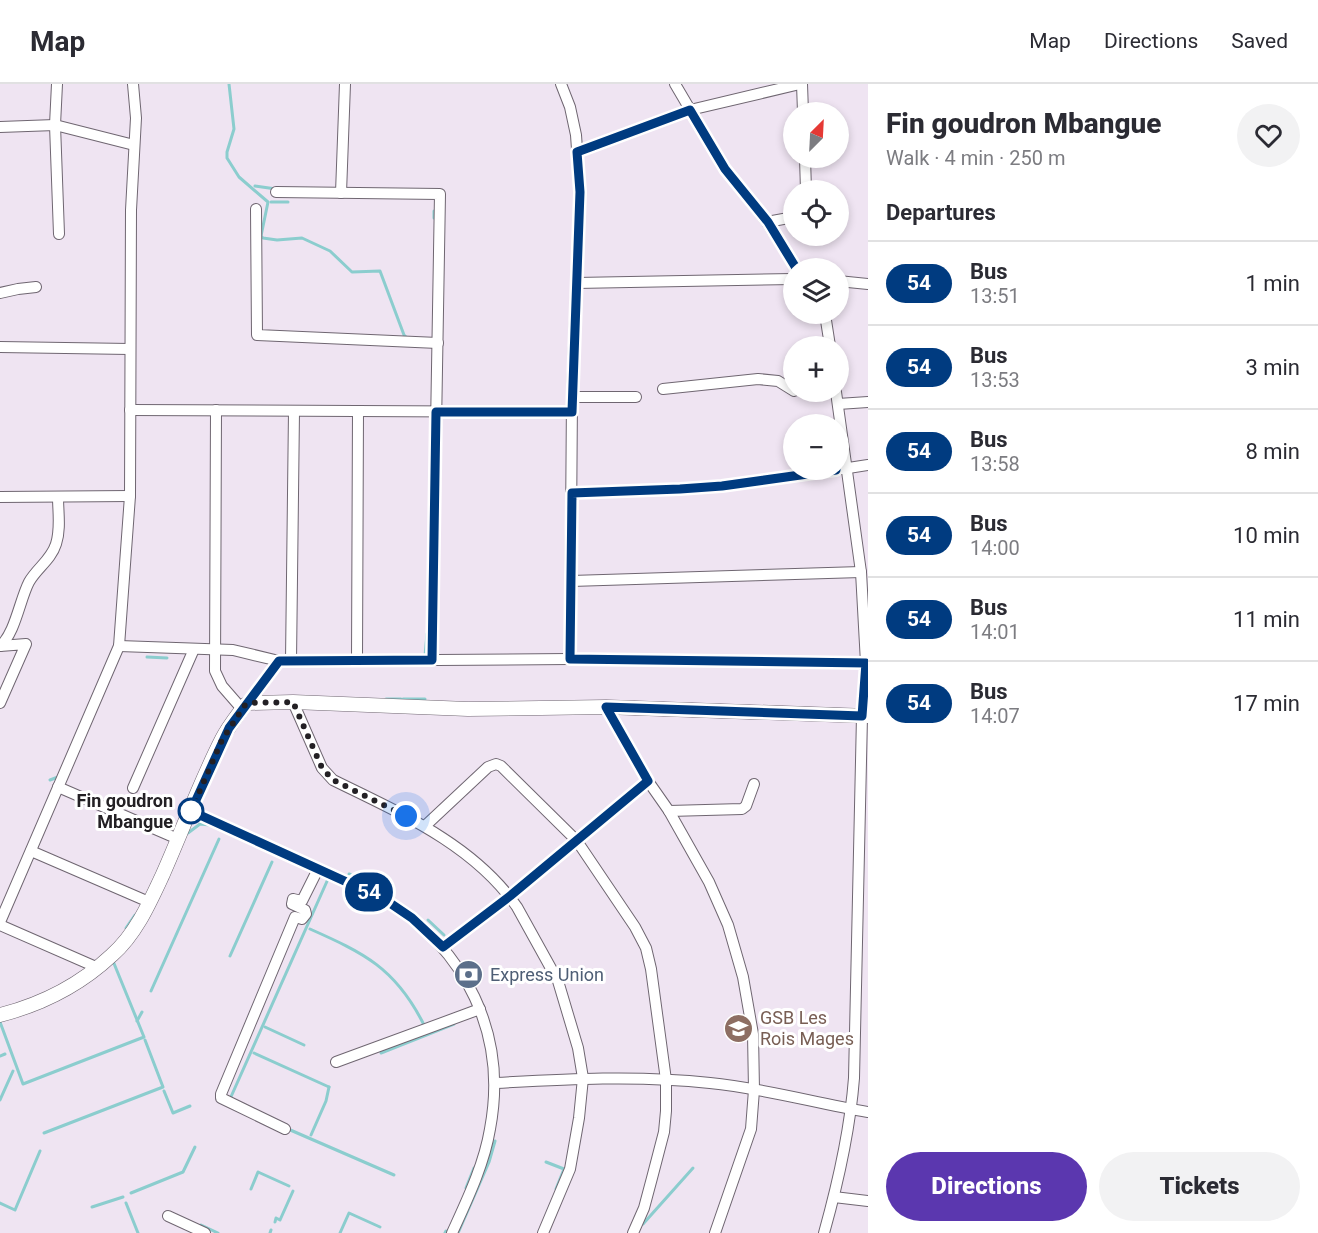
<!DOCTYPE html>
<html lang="en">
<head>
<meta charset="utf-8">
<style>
  :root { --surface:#fff; --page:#f2f2f3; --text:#2b2b33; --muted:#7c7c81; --line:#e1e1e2; --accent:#5b37af }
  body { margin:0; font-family:Roboto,sans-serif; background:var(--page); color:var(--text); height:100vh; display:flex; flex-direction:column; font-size:22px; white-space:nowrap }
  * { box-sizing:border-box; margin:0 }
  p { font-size:20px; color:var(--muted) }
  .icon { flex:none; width:33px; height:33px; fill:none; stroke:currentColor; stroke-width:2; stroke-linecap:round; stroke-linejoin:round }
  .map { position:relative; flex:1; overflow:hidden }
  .sheet { display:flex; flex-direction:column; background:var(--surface); width:450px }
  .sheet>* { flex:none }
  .badge { padding:0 12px; border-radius:20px; font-size:21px; line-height:39px }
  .needle { width:39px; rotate:24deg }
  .fabs { position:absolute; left:783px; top:18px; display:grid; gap:12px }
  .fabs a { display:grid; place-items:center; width:66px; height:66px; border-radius:50%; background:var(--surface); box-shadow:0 3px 9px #0003; font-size:30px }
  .you { position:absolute; width:30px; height:30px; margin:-15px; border:4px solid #fff; border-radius:50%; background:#1a73e8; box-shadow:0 0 0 9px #1a73e833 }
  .map>.badge { position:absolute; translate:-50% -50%; box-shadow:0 0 0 3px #fff }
  h2 { padding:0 18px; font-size:22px; line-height:54px }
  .round { display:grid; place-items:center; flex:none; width:63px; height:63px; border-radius:32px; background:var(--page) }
  .summary { display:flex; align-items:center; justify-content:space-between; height:102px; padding:0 18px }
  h1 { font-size:28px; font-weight:800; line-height:45px }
  .action { display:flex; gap:12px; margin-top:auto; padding:12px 18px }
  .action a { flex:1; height:69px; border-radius:36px; background:var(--accent); color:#fff; font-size:24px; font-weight:800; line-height:69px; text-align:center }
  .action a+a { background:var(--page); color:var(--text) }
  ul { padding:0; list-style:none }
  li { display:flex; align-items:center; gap:18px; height:84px; padding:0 18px; border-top:2px solid var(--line) }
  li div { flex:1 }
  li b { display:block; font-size:22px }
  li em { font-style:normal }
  li .badge { min-width:66px; font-weight:700; text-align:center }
  header { display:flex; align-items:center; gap:36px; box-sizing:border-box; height:84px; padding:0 30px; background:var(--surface); border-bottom:2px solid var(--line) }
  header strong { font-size:28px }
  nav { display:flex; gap:33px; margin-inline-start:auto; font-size:21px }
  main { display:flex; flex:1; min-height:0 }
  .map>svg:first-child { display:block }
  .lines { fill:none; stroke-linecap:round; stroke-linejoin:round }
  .stream { stroke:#8bcdce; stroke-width:3 }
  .minor-casing { stroke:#6f6671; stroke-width:12 }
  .major-casing { stroke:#6f6671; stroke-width:15 }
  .minor { stroke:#fff; stroke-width:10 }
  .major { stroke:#fff; stroke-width:14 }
  .line-casing { stroke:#fff; stroke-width:14 }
  .line { stroke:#003b80; stroke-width:9 }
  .walk { stroke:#232024; stroke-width:6; stroke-dasharray:0 10.8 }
  .stop-dot { fill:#fff; stroke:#003b80; stroke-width:3 }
  .labels { text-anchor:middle; stroke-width:6; stroke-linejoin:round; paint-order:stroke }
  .stop-label { font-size:18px; font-weight:bold; fill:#232024; stroke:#fff; text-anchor:end }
  .service-label { font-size:18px; fill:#4e5e75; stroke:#fff; text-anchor:start }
  .education-label { font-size:18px; fill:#785e54; stroke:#fff; text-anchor:start }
</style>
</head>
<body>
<header>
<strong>Map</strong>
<nav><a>Map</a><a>Directions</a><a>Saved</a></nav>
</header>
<main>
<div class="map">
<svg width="868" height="1149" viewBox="0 0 868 1149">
  <rect width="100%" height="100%" fill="#efe4f2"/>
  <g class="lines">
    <g class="stream">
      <polyline points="229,0 234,45 227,68 227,74 239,93 268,118 261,152 263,154 277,156 302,154 330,167 352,188 380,187 404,251 407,254"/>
      <polyline points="255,102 276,105"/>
      <polyline points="271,118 288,118"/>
      <polyline points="434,127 434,134"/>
      <polyline points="428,526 428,511"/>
      <polyline points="425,572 427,550"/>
      <polyline points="147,573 167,574"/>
      <polyline points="386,615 401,615"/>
      <polyline points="403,615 425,615"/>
      <polyline points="50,696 58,693"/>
      <polyline points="188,749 200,740 210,741"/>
      <polyline points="349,790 379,803"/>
      <polyline points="428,836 444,851"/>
      <polyline points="126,844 135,831"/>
      <path d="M310,845C364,869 395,884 423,939"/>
      <polyline points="230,872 272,778"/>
      <polyline points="151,907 219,755"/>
      <polyline points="137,937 142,928"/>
      <polyline points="0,938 23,1000 144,953 113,877"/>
      <polyline points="265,943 304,961"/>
      <polyline points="254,969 329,1003"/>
      <polyline points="381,969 454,940"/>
      <polyline points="0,972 5,970"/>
      <polyline points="164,1007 173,1029 190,1022"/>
      <polyline points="230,1015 328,795"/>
      <polyline points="0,1016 13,987"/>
      <polyline points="288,1045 394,1091"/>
      <polyline points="44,1049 163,1003 145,956"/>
      <polyline points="311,1051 326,1017 329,1003"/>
      <polyline points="546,1078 564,1085 556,1105"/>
      <polyline points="466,1104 474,1084"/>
      <polyline points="251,1105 258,1088 289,1102"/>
      <polyline points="131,1109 183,1088 195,1063"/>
      <polyline points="0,1119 15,1126 40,1067"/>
      <polyline points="126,1119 138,1149"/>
      <polyline points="92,1123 123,1113"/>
      <polyline points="275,1138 276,1134 280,1136 293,1107"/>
      <polyline points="643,1140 693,1084"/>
      <polyline points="201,1141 218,1149"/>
      <polyline points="270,1149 271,1146"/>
      <polyline points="340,1149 349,1129 380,1143"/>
      <polyline points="445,1149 446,1147"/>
      <polyline points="458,1149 489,1078 495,1057"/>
    </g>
    <defs>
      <g id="minor">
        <polyline points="57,0 55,41 59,150"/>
        <polyline points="561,0 570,23 576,51 580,108 572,313 570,575"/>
        <polyline points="675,0 725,85 767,138 796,184"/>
        <polyline points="802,0 803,28"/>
        <polyline points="0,43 55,41 134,61"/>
        <polyline points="577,68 690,26 800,0"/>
        <polyline points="805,74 806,106"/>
        <polyline points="276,108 440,110 432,576"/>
        <polyline points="341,109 345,0"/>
        <polyline points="256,125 257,251 438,259"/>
        <polyline points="767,138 794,133"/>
        <polyline points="838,197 868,200"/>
        <polyline points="576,199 794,195"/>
        <polyline points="0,209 18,205 36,203"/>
        <polyline points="825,230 830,262"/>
        <polyline points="0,263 130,265"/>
        <polyline points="663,305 758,295 778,297 794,307"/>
        <polyline points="572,313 636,313"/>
        <polyline points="838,320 868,318"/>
        <polyline points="130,326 572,328"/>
        <polyline points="216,326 215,587 222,602 242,625"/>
        <polyline points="842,385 868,381"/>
        <polyline points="571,409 679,405 722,402 836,386"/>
        <polyline points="0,413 130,412"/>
        <polyline points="571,497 861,488"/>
        <path d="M0,562C15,550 20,515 29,498C37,484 51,476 56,460C61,445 58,428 58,413"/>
        <polyline points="0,562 26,560 0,619"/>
        <polyline points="119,562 233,566 279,577 291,577 570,575 868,579"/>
        <polyline points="357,576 358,327"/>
        <polyline points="291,577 294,327"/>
        <path d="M293,618L322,684L333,696C400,729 473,760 517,823L558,897L578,964L583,994L579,1034L570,1085L543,1149"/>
        <polyline points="249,619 279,577"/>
        <polyline points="606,623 648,697 669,727 709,798 728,841 743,893 753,950 754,1006 751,1045 715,1149"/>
        <polyline points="58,703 178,755"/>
        <polyline points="133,704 194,565"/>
        <path d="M191,727L384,815C466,865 508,950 490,1045C484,1081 467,1116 452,1149"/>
        <polyline points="669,727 742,725 746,722 754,700"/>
        <polyline points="425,742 488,683 496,680 501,682 577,757 635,843 646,864 651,885 666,996 666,1027 664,1048 652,1094 644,1124 633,1149"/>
        <polyline points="31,767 149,818"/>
        <polyline points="0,838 119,562 130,412 131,126 136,34 133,0"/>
        <polyline points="0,841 96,883"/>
        <polyline points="443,863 510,812 648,697"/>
        <polyline points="336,978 480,925"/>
        <path d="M495,999C567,995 639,991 710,999C763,1004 815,1019 868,1028"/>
        <polyline points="285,1045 221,1014 221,1010 295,833 302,835 306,830 305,826 292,820 293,815 302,817 318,785"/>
        <polyline points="834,1113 868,1117"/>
        <polyline points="168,1132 205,1149"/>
        <path d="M824,1149C838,1099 850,1047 854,994L862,632L866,579L861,488L836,308"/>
      </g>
      <path id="major" d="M0,931C43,920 80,901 112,871C136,850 150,818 163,790C183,745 200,698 222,655C228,643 237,632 245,621L249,619L293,618L468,625L606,623L868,632"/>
    </defs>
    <use href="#minor" class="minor-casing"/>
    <use href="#major" class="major-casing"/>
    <use href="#minor" class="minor"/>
    <use href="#major" class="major"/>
  </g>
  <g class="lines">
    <defs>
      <polyline id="line" points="796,184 768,138 725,85 690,26 577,68 580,108 572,328 436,328 432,576 279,577 229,644 191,727 384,815 412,834 443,863 510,812 648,697 606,623 862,632 866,579 570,575 572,409 680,405 722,402 836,386"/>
    </defs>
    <use href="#line" class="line-casing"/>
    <use href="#line" class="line"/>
    <polyline class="walk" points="191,727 222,656 245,621 249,619 293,618 322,684 333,696 406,732"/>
  </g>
  <defs>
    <symbol id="bank-disc" viewBox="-11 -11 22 22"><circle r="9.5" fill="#5c6f8a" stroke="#fff"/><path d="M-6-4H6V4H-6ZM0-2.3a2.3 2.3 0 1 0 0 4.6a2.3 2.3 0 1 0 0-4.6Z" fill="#fff"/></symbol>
    <symbol id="school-disc" viewBox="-11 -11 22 22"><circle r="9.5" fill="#8d6e63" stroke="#fff"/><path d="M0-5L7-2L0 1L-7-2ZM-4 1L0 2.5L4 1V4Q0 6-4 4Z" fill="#fff"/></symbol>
  </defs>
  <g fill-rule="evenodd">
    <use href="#bank-disc" x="452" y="874" width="33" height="33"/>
    <use href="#school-disc" x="722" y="928" width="33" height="33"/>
  </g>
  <circle class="stop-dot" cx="191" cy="727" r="12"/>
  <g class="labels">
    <g class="stop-label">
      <text x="173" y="723">Fin goudron<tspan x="173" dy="21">Mbangue</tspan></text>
    </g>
    <g class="service-label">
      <text x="490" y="897">Express Union</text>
    </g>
    <g class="education-label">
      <text x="760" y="940">GSB Les<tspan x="760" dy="21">Rois Mages</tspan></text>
    </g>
  </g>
</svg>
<div class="fabs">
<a><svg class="needle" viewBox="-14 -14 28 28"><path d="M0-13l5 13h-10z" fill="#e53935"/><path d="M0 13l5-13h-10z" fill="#7c7c81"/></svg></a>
<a><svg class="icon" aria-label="locate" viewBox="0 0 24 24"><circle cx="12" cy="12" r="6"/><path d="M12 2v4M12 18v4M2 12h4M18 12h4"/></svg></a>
<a><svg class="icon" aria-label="layers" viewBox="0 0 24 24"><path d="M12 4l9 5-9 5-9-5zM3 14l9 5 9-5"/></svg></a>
<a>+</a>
<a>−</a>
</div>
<div class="you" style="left:406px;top:732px"></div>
<b class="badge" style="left:369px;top:808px;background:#003b80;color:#fff">54</b>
</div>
<section class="sheet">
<div class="summary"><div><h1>Fin goudron Mbangue</h1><p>Walk · 4 min · 250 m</p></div><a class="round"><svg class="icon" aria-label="heart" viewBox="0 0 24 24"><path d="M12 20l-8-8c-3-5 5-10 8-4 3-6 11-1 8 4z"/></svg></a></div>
<h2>Departures</h2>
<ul>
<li><span class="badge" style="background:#003b80;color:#fff">54</span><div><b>Bus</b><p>13:51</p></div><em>1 min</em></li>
<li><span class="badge" style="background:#003b80;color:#fff">54</span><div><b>Bus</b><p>13:53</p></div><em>3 min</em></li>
<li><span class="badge" style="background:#003b80;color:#fff">54</span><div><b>Bus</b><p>13:58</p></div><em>8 min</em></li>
<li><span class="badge" style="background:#003b80;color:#fff">54</span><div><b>Bus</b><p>14:00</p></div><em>10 min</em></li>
<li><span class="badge" style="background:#003b80;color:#fff">54</span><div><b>Bus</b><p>14:01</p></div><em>11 min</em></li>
<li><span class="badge" style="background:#003b80;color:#fff">54</span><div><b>Bus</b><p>14:07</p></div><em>17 min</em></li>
</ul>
<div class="action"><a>Directions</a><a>Tickets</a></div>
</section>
</main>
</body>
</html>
